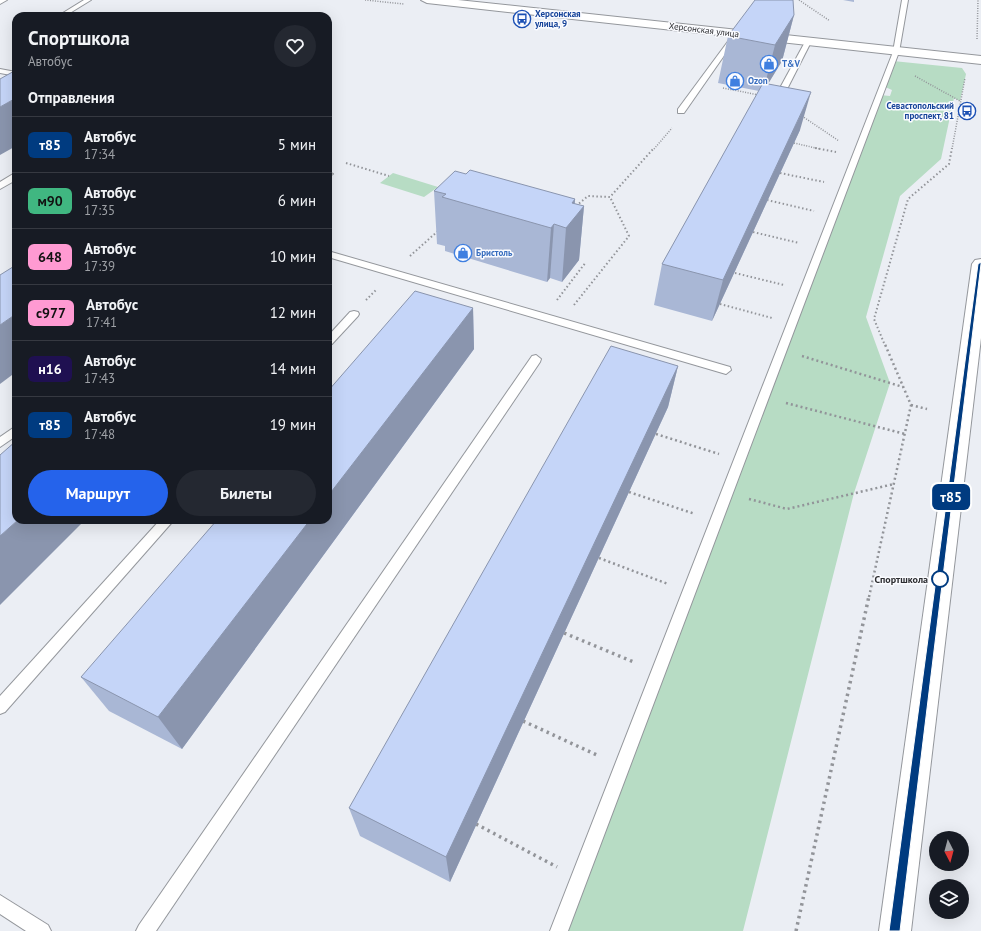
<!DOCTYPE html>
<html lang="ru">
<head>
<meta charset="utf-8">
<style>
  :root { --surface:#171b24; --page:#242831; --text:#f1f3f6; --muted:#9ea1a6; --line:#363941; --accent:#2563eb }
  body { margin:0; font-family:"PT Sans",sans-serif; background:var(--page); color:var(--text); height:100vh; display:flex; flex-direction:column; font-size:15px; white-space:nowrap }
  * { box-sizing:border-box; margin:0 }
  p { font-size:13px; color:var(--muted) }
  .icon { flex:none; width:22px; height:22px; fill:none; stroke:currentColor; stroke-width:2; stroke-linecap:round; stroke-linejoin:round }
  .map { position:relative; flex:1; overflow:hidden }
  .panel { position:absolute; left:12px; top:12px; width:320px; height:512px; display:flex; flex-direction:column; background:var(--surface); border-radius:12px; box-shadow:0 4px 16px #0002 }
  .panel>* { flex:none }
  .badge { padding:0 8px; border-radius:6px; font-size:14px; line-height:26px }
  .needle { width:26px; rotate:174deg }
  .fabs { position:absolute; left:929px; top:831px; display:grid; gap:8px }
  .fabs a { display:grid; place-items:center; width:40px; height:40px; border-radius:50%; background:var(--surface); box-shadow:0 4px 16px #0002; font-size:20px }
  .map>.badge { position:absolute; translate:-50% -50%; box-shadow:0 0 0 2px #fff }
  h2 { padding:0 16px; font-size:15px; line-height:36px }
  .round { display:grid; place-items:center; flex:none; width:42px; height:42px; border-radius:21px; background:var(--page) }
  .head { display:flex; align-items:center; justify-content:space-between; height:68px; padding:0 16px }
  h1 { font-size:19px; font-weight:800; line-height:30px }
  .cta { display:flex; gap:8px; margin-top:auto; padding:8px 16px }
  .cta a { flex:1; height:46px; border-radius:24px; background:var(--accent); color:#fff; font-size:16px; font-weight:800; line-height:46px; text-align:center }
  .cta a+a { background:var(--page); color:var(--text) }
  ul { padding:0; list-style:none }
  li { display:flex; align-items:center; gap:12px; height:56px; padding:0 16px; border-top:1px solid var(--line) }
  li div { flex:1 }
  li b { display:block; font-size:15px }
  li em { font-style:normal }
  li .badge { min-width:44px; font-weight:700; text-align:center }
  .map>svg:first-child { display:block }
  .green { fill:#b7dcc4 }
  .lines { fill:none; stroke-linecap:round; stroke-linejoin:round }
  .lane-casing { stroke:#94979c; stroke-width:2 }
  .secondary-casing { stroke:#94979c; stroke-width:2 }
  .path-far3 { stroke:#929499; stroke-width:1.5; stroke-dasharray:1 1.5; stroke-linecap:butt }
  .path-far2 { stroke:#929499; stroke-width:2; stroke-dasharray:1.5 2.5; stroke-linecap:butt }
  .path-far1 { stroke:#929499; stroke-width:2.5; stroke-dasharray:2 3; stroke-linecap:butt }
  .path { stroke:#929499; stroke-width:3.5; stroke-dasharray:2.5 4; stroke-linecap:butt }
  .lane { fill:#fff; fill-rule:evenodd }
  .secondary { fill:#fff; fill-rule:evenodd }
  .wall { fill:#a9b7d5 }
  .shaded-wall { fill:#8a95ae }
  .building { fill:#c5d5f8; stroke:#8a95ae }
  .line { fill:#003b80; stroke:#fff }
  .stop-dot { fill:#fff; stroke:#003b80; stroke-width:2 }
  .labels { text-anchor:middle; stroke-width:3; stroke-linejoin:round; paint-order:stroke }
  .far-transit-label { font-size:9px; font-weight:bold; fill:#164399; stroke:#fafbff; text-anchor:start }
  .far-street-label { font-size:9px; fill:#2c2d30; stroke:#fafbff }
  .far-shop-label { font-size:9px; font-weight:bold; fill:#366cbe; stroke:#fafbff; text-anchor:start }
  .stop-label { font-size:10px; font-weight:bold; fill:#2c2d30; stroke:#fafbff; text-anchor:end }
</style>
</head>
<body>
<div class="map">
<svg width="981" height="931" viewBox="0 0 981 931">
  <rect width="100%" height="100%" fill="#ebeef4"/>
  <g class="green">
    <polygon points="893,61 962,68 966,74 960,101 954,98 941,159 900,196 866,317 890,383 854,493 743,931 558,931 880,95 890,96 892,90 883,86"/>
    <polygon points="393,173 438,187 424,197 380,183"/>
  </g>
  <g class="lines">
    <defs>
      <g id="lane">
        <polygon points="0,0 7,0 0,4"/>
        <polygon points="84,0 91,0 65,16 58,16"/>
        <polygon points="902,0 908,0 899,52 568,931 550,931 893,52"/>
        <polygon points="732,36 737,37 684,113 678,113 678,109"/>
        <polygon points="808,40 811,42 782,99 775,101 774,99 805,42"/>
        <polygon points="0,69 16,72 16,76 0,73"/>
        <polygon points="328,172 333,174 328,177"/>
        <polygon points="13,174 16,174 16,180 0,189 0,182"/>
        <polygon points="328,251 730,367 731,370 726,374 328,257"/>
        <polygon points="354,311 358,312 359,314 358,316 332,344 328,345 328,336 350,312"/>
        <polygon points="536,355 541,359 540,362 156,931 136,931 139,925 532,356"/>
        <polygon points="16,426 16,436 0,447 0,437"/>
        <polygon points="160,520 174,520 5,712 0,714 0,696"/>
        <polygon points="0,895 48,925 51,931 26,931 0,914"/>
      </g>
      <g id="secondary">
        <polygon points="421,0 458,0 981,56 981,64 427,3"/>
        <polygon points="981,259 981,338 911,931 879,931 972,264 975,260"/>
      </g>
    </defs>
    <use href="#lane" class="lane-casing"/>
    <use href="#secondary" class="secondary-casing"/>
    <g class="path-far3">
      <polyline points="365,0 404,4"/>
      <polyline points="799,0 830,21"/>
      <polyline points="977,39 978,0"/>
      <polyline points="915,76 960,101"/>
      <polyline points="723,88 759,95"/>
      <polyline points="802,116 839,141"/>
      <polyline points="794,143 820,149"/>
      <polyline points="654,149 672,128"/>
      <polyline points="952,149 965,78"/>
    </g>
    <g class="path-far2">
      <polyline points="815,148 836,152"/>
      <polyline points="346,163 389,176"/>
      <polyline points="780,173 824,182"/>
      <polyline points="767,200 814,211"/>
      <polyline points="576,206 588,196 610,197 654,148"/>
      <polyline points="753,232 799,243"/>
      <polyline points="410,256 439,230"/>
      <polyline points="735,273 784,285"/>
      <polyline points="366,300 377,289"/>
      <polyline points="557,300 586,262"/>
      <polyline points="720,304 772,318"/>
      <polyline points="574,305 629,236 610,197"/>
      <polyline points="884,343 874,319 908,199 949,164 952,148"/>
    </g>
    <g class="path-far1">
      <polyline points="802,356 903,387"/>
      <polyline points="786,403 905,434"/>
      <polyline points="911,405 927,409"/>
      <polyline points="656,434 719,454"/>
      <polyline points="629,492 695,514"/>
      <polyline points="749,499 787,509 894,484"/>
      <polyline points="599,558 668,584"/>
      <polyline points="869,597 911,405 884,342"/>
    </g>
    <g class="path">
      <polyline points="564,633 636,663"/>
      <polyline points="523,721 599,756"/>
      <polyline points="476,824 557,867"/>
      <polyline points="796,931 869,596"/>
    </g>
    <use href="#lane" class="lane"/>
    <use href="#secondary" class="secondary"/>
  </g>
  <g class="wall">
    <polygon points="843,0 854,0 854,2"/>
    <polygon points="794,15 782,61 768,84 800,130 712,321 654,305 662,264 759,91 718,83 728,36"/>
    <polygon points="466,174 575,199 575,204 584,206 579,260 562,282 550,278 547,282 445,251 445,246 437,244 434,191"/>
    <polygon points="473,308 474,349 182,749 109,711 81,677"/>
    <polygon points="678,366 668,407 450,882 360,836 349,808"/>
  </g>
  <g class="shaded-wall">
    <polygon points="794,15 782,61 763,92 775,45"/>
    <polygon points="811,92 800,130 712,321 723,280"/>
    <polygon points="16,98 16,146 0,155 0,107"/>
    <polygon points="575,199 573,219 584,206 579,260 562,282 566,228 572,203"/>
    <polygon points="554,224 550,278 547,282 551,228"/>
    <polygon points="473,308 474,349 182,749 158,717 310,520 328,520 328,496"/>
    <polygon points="16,314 16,372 0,384 0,325"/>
    <polygon points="678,366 668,407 450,882 446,857"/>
    <polygon points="18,520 85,520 0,605 0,536"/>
  </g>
  <g class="building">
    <polygon points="755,0 793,0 794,15 775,45 728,36"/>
    <polygon points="16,70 16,98 0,107 0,79"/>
    <polygon points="763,83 811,92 723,280 662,264"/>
    <polygon points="470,170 575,199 572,203 584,206 566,228 554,224 551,228 442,197 446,194 434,191 455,171 466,174"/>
    <polygon points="16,265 16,314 0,325 0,275"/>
    <polygon points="415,291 473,308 328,496 328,391"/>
    <polygon points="611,346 678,366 446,857 349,808"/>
    <polygon points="16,441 16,520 18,520 0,536 0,455"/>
    <polygon points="217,520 310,520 158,717 81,677"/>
  </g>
  <polygon class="line" points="981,262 981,264 900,931 889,931 978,264"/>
  <defs>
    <symbol id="bus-ring" viewBox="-11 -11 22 22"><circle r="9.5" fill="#fafbff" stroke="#1a4fb4" stroke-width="1.5"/><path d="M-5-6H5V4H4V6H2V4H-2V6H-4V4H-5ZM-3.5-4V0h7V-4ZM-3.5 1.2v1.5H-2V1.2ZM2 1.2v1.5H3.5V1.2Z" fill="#1a4fb4"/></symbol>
    <symbol id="shop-ring" viewBox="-11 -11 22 22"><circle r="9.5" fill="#fafbff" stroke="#3f7fe0" stroke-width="1.5"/><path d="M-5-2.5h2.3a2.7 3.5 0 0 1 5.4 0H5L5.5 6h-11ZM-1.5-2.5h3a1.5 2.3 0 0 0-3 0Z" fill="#3f7fe0"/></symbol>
  </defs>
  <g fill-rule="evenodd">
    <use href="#bus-ring" x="512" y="9" width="20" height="20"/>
    <use href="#shop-ring" x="759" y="54" width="20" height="20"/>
    <use href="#shop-ring" x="725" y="71" width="20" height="20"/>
    <use href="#bus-ring" x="957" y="101" width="20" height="20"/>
    <use href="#shop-ring" x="453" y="243" width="20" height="20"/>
  </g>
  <circle class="stop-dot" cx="940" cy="579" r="8"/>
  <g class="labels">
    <g class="far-transit-label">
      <text x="535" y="17">Херсонская<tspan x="535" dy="10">улица, 9</tspan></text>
      <text x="954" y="109" text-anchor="end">Севастопольский<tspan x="954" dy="10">проспект, 81</tspan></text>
    </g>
    <g class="far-street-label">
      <text transform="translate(704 30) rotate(7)" y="3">Херсонская улица</text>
    </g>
    <g class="far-shop-label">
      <text x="782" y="67">T&amp;V</text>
      <text x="748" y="84">Ozon</text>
      <text x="476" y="256">Бристоль</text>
    </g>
    <g class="stop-label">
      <text x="928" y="583">Спортшкола</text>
    </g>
  </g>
</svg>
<div class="fabs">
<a><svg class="needle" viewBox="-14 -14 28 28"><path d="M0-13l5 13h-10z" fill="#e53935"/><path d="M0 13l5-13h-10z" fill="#9ea1a6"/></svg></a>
<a><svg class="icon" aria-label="layers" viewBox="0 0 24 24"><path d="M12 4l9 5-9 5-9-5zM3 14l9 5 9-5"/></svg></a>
</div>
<b class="badge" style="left:951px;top:497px;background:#003b80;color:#fff">т85</b>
<section class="panel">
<div class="head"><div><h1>Спортшкола</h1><p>Автобус</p></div><a class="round"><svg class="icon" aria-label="heart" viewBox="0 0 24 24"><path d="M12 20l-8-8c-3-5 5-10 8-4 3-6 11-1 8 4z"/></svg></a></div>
<h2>Отправления</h2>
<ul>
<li><span class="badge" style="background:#003b80;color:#fff">т85</span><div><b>Автобус</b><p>17:34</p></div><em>5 мин</em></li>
<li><span class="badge" style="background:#40b781;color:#111">м90</span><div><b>Автобус</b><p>17:35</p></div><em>6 мин</em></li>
<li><span class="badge" style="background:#ff9ad2;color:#111">648</span><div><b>Автобус</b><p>17:39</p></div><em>10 мин</em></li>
<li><span class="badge" style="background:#ff9ad2;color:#111">с977</span><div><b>Автобус</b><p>17:41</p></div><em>12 мин</em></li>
<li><span class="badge" style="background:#1f1051;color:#fff">н16</span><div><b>Автобус</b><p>17:43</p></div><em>14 мин</em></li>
<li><span class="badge" style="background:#003b80;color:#fff">т85</span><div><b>Автобус</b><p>17:48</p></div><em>19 мин</em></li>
</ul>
<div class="cta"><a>Маршрут</a><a>Билеты</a></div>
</section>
</div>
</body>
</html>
